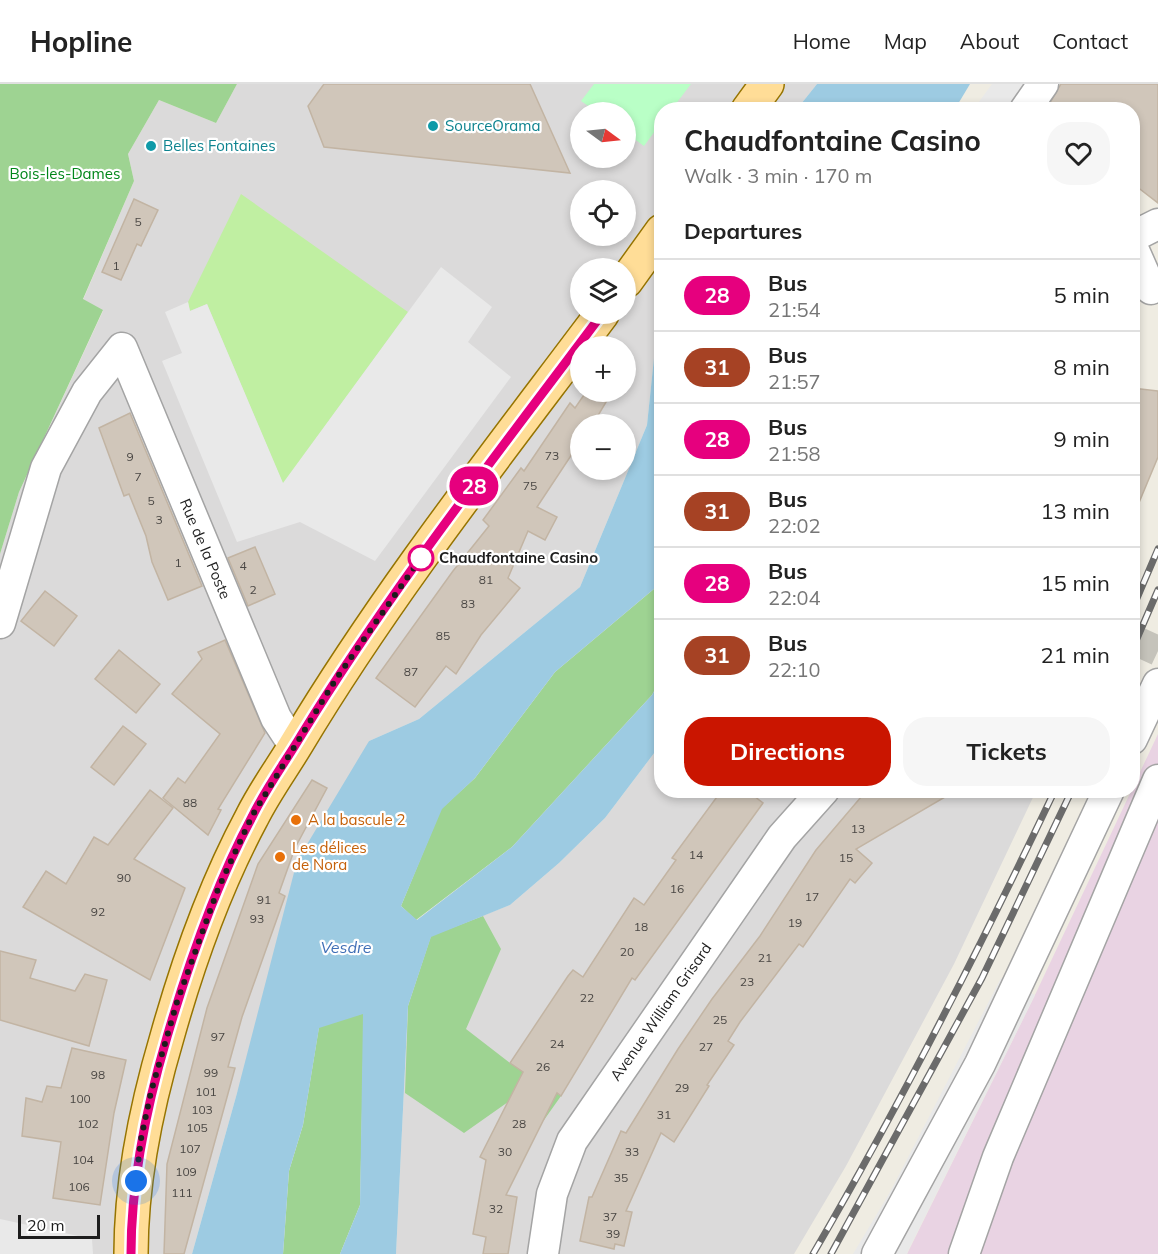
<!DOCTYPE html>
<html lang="en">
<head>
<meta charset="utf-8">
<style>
  :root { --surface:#fff; --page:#f6f6f6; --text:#222; --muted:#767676; --line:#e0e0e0; --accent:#ca1500 }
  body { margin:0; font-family:Mulish,sans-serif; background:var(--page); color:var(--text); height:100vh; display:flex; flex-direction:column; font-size:22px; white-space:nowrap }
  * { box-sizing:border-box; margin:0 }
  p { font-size:20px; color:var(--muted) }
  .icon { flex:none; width:33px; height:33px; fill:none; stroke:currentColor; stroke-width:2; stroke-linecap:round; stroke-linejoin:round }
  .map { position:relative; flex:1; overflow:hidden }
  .side { position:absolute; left:654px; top:18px; width:486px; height:696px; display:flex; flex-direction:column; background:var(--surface); border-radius:24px; box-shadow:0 3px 9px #0003 }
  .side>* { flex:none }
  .badge { padding:0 12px; border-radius:20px; font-size:21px; line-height:39px }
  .needle { width:39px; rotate:105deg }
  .tools { position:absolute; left:570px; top:18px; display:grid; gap:12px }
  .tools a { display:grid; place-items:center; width:66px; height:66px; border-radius:50%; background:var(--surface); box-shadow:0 3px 9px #0003; font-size:30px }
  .scale { position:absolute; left:18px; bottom:15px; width:82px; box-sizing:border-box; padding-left:6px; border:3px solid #1d1d1d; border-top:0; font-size:16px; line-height:21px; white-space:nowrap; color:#1d1d1d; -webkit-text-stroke:4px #fff; paint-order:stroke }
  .you { position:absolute; width:30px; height:30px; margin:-15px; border:4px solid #fff; border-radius:50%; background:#1a73e8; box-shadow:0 0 0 9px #1a73e833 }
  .map>.badge { position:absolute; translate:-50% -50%; box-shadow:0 0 0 3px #fff }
  h2 { padding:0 30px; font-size:22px; line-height:54px }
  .round { display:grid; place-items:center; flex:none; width:63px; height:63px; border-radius:24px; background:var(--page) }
  .overview { display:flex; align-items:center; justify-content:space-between; height:102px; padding:0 30px }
  h1 { font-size:28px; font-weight:700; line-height:45px }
  .cta { display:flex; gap:12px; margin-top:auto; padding:12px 30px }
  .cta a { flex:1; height:69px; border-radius:24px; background:var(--accent); color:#fff; font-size:24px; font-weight:700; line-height:69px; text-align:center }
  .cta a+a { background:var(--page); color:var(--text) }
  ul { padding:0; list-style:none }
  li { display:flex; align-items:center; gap:18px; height:72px; padding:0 30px; border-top:2px solid var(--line) }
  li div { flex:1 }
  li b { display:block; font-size:22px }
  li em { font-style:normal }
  li .badge { min-width:66px; font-weight:700; text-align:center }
  header { display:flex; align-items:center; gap:36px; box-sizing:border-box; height:84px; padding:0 30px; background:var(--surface); border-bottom:2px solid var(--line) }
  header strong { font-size:28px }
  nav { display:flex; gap:33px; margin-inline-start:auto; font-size:21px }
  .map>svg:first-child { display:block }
  .residential { fill:#dbdada; fill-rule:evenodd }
  .industrial { fill:#e9d3e3 }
  .grass { fill:#c0efa2 }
  .forest { fill:#9ed392 }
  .park { fill:#b9ffc6 }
  .parking { fill:#e9e9e9 }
  .water { fill:#9dcbe2 }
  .building { fill:#d0c6ba; stroke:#c2b4a3; stroke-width:1.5 }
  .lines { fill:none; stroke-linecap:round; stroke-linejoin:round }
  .minor-tunnel { stroke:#c5c3bb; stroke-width:30; stroke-dasharray:30 15; stroke-linecap:butt }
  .minor-casing { stroke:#a4a4a4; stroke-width:33 }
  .major-casing { stroke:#967400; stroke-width:36 }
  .minor { stroke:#fff; stroke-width:30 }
  .major { stroke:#ffdd97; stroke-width:33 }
  .rail-casing { stroke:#6b6b6b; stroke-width:7 }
  .rail { stroke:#fff; stroke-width:4.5; stroke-dasharray:14; stroke-linecap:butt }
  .line-casing { stroke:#fff; stroke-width:14 }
  .line { stroke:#e6007e; stroke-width:9 }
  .walk { stroke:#1d1d1d; stroke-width:6; stroke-dasharray:0 10.8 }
  .culture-dot { fill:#0f9aa8; stroke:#fff; stroke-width:2 }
  .stop-dot { fill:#fff; stroke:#e6007e; stroke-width:3 }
  .food-dot { fill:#e8710a; stroke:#fff; stroke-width:2 }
  .labels { text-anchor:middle; stroke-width:4.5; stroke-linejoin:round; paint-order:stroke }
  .number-label { font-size:12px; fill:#4a4744 }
  .culture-label { font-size:15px; fill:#0d838f; stroke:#fff; text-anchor:start }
  .park-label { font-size:15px; fill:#008619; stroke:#fff }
  .street-label { font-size:15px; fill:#1d1d1d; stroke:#fff }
  .stop-label { font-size:15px; font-weight:bold; fill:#1d1d1d; stroke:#fff; text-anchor:start }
  .food-label { font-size:15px; fill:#c56008; stroke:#fff; text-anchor:start }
  .water-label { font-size:16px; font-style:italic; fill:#406fb6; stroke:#fff }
</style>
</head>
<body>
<header>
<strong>Hopline</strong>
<nav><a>Home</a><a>Map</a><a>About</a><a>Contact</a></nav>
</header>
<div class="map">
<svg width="1158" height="1170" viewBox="0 0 1158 1170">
  <rect width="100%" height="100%" fill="#efece2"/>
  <g class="residential">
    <path d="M237,0H817L797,25L662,26L661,207L647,341L580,503L419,635L369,657L237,1009L192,1170H0V470L19,408L103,227L83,216L134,97L128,70L159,16L216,39ZM580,28H626V74H580ZM580,106H626V152H580ZM580,184H626V230H580ZM580,262H626V308H580ZM580,340H626V386H580Z"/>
    <polygon points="661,660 662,706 1036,707 954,880 846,1082 794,1170 396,1170 408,922 431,852 510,821 559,779 605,734"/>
  </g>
  <polygon class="industrial" points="1158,650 1158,1170 907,1170 1035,911"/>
  <polygon class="grass" points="241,110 408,228 283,400 207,220 190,227 188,218"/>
  <g class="forest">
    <polygon points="0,0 237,0 216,39 159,16 128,70 134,97 83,215 103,226 19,408 0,470"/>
    <polygon points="661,499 661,594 652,611 512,763 416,836 401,822 441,725 475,694 555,588"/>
    <polygon points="483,832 501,865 466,945 510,979 561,1012 544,1036 508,1018 464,1049 405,1009 408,922 431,852"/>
    <polygon points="364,929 360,1121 340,1170 283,1170 289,1087 303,1041 319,943"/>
  </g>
  <polygon class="park" points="594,0 691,0 672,25 662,26 661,39 644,62 626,49 626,28 597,28 581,17"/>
  <g class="parking">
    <polygon points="992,0 1029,0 1011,25 973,26"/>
    <polygon points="441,183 492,223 468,258 511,293 375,477 300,438 237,458 162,277 182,269 165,228 188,218 190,227 207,220 283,399"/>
    <polygon points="1001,894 1035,911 908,1167 907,1170 853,1170 890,1108"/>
    <polygon points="0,1135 92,1155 93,1170 0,1170"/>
  </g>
  <g class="water">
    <polygon points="817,0 970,0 955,25 797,25"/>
    <polygon points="661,207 661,499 555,588 475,694 442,725 401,822 417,836 512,763 652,611 661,594 661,660 605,734 559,779 510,821 431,853 408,922 396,1170 340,1170 360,1121 363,930 319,944 303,1041 289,1087 283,1170 192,1170 237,1009 297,777 369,657 419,635 580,503 647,341"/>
  </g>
  <g class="building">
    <polygon points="324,0 530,0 570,89 324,63 308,22"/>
    <polygon points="1061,0 1158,0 1158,119 1132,99 1132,26 1046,26"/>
    <polygon points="134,115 158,126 141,162 137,160 121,196 102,188"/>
    <polygon points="1132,304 1158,307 1158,373 1133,433"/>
    <polygon points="586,308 612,308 593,340 580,340 580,358 537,423 557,433 545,456 528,447 508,494 520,504 481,551 456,590 446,582 415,623 376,594 453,487 489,442 483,436 521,384 524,387 570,319 575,324"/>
    <polygon points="130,329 202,502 168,516 152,478 146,452 129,410 124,412 99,344"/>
    <polygon points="255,463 275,510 248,522 228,474"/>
    <polygon points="45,507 77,532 54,562 21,537"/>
    <polygon points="225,556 265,649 218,725 221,726 208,751 163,714 178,694 185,699 220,650 172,610 202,575 198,568"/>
    <polygon points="119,566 160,600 136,629 95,595"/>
    <polygon points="123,642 146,660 114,701 91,683"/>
    <polygon points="312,696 327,704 295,764 279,809 285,812 242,933 228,983 235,984 184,1170 164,1170 167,1080 207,924 258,780"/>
    <polygon points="150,706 173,724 134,775 185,804 150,896 23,823 46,787 66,800 94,753 108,761"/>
    <polygon points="722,706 746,706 763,719 635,896 632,894 561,1012 557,1009 506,1111 517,1113 508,1170 483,1170 486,1153 473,1150 486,1076 480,1073 523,988 510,979 568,892 573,886 583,893 634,814 644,821 676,776 672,774"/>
    <polygon points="867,706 957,706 856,765 872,779 855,799 850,795 803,863 799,860 740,938 728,957 734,961 707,1001 709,1002 674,1058 661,1049 626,1127 632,1128 624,1162 615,1160 614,1165 580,1157 589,1113 592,1113 621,1047 626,1049 678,965 712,915 760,852 816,766"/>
    <polygon points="0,867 36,876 30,894 75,907 85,890 107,896 89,962 0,936"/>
    <polygon points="72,964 126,976 114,1029 100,1121 53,1114 61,1058 22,1052 26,1014 42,1018 47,1002 61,1004"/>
  </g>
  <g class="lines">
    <polyline class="minor-tunnel" points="1132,555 1158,567"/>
    <defs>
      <g id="minor">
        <polyline points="1025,26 1043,0"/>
        <polyline points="1132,153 1158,140"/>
        <polyline points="1132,162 1151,205"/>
        <polyline points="0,539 46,384 87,308 122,264 276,634 295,663"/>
        <polyline points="1132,655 1158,600"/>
        <polyline points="543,1170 552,1110 572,1057 782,753 824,706"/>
        <polyline points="877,1170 980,980 1109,706"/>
        <polyline points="964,1170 998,1073 1158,696"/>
      </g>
      <g id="major">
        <polyline points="748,26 767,0"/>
        <polyline points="626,197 662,147"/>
        <path d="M131,1170C131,1096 146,1024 167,953C188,878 215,802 252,733C265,707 282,684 297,659C387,509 497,370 602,230"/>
      </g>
    </defs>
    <use href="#minor" class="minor-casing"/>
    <use href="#major" class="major-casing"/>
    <use href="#minor" class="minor"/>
    <use href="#major" class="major"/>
    <defs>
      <g id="rail">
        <polyline points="1132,526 1158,465"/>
        <polyline points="1132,566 1158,506"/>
        <path d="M813,1170C901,1019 980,864 1055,706"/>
        <polyline points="831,1170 982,894 1072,706"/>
      </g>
    </defs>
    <use href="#rail" class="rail-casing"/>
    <use href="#rail" class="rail"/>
  </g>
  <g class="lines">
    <defs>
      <path id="line" d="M131,1170C131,1096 146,1024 167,953C189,878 215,802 252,733C266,704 286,677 302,650C392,503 499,368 602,230"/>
    </defs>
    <use href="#line" class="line-casing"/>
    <use href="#line" class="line"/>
    <polyline class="walk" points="136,1097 141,1055 151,1008 177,918 218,805 252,732 336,595 421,474"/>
  </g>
  <g class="culture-dot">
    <circle cx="433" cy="42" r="6"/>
    <circle cx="151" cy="62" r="6"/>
  </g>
  <circle class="stop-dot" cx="421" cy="474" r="12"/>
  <g class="food-dot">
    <circle cx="296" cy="736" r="6"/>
    <circle cx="280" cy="773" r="6"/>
  </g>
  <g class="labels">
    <g class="number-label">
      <text x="138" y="142">5</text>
      <text x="116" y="186">1</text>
      <text x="552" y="376">73</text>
      <text x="130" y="377">9</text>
      <text x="138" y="397">7</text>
      <text x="530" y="406">75</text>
      <text x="151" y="421">5</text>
      <text x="159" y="440">3</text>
      <text x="178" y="483">1</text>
      <text x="243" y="486">4</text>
      <text x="486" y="500">81</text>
      <text x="253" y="510">2</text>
      <text x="468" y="524">83</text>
      <text x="443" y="556">85</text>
      <text x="411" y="592">87</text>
      <text x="190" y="723">88</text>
      <text x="858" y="749">13</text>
      <text x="696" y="775">14</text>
      <text x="846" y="778">15</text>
      <text x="124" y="798">90</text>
      <text x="677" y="809">16</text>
      <text x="812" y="817">17</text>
      <text x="264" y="820">91</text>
      <text x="98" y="832">92</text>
      <text x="257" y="839">93</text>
      <text x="795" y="843">19</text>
      <text x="641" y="847">18</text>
      <text x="627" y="872">20</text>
      <text x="765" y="878">21</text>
      <text x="747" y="902">23</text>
      <text x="587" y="918">22</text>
      <text x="720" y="940">25</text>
      <text x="218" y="957">97</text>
      <text x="557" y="964">24</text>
      <text x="706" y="967">27</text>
      <text x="543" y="987">26</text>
      <text x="211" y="993">99</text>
      <text x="98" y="995">98</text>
      <text x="682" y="1008">29</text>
      <text x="206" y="1012">101</text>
      <text x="80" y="1019">100</text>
      <text x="202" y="1030">103</text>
      <text x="664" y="1035">31</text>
      <text x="88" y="1044">102</text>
      <text x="519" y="1044">28</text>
      <text x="197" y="1048">105</text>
      <text x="190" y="1069">107</text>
      <text x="505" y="1072">30</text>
      <text x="632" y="1072">33</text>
      <text x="83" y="1080">104</text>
      <text x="186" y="1092">109</text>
      <text x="621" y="1098">35</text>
      <text x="79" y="1107">106</text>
      <text x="182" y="1113">111</text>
      <text x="496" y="1129">32</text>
      <text x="610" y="1137">37</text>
      <text x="613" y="1154">39</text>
    </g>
    <g class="culture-label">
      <text x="445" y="47">SourceOrama</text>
      <text x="163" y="67">Belles Fontaines</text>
    </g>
    <g class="park-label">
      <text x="65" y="95">Bois-les-Dames</text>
    </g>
    <g class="street-label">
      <text transform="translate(205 465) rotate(67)" y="5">Rue de la Poste</text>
      <text transform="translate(661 928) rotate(-55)" y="5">Avenue William Grisard</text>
    </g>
    <g class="stop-label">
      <text x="439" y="479">Chaudfontaine Casino</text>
    </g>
    <g class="food-label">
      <text x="308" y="741">A la bascule 2</text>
      <text x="292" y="769">Les délices<tspan x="292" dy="17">de Nora</tspan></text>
    </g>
    <g class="water-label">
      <text x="346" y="869">Vesdre</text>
    </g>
  </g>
</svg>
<div class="tools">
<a><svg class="needle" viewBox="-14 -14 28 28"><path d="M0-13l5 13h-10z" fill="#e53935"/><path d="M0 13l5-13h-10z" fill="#767676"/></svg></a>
<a><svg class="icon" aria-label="locate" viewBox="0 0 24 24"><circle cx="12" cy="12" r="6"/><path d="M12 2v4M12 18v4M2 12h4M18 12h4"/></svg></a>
<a><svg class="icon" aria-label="layers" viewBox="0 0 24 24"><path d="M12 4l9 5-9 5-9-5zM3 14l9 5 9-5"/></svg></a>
<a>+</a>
<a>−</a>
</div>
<div class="scale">20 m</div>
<div class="you" style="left:136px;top:1097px"></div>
<b class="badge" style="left:474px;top:402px;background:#e6007e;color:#fff">28</b>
<section class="side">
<div class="overview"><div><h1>Chaudfontaine Casino</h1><p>Walk · 3 min · 170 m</p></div><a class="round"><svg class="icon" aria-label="heart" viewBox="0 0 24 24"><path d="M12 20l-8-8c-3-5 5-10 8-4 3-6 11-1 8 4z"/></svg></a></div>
<h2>Departures</h2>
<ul>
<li><span class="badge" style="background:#e6007e;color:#fff">28</span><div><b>Bus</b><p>21:54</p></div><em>5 min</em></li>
<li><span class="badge" style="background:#a64224;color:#fff">31</span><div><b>Bus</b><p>21:57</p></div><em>8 min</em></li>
<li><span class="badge" style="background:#e6007e;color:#fff">28</span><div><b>Bus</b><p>21:58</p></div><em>9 min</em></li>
<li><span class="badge" style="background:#a64224;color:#fff">31</span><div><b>Bus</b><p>22:02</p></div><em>13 min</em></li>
<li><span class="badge" style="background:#e6007e;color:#fff">28</span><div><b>Bus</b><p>22:04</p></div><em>15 min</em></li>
<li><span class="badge" style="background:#a64224;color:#fff">31</span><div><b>Bus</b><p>22:10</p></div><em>21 min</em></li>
</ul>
<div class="cta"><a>Directions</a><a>Tickets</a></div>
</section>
</div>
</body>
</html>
